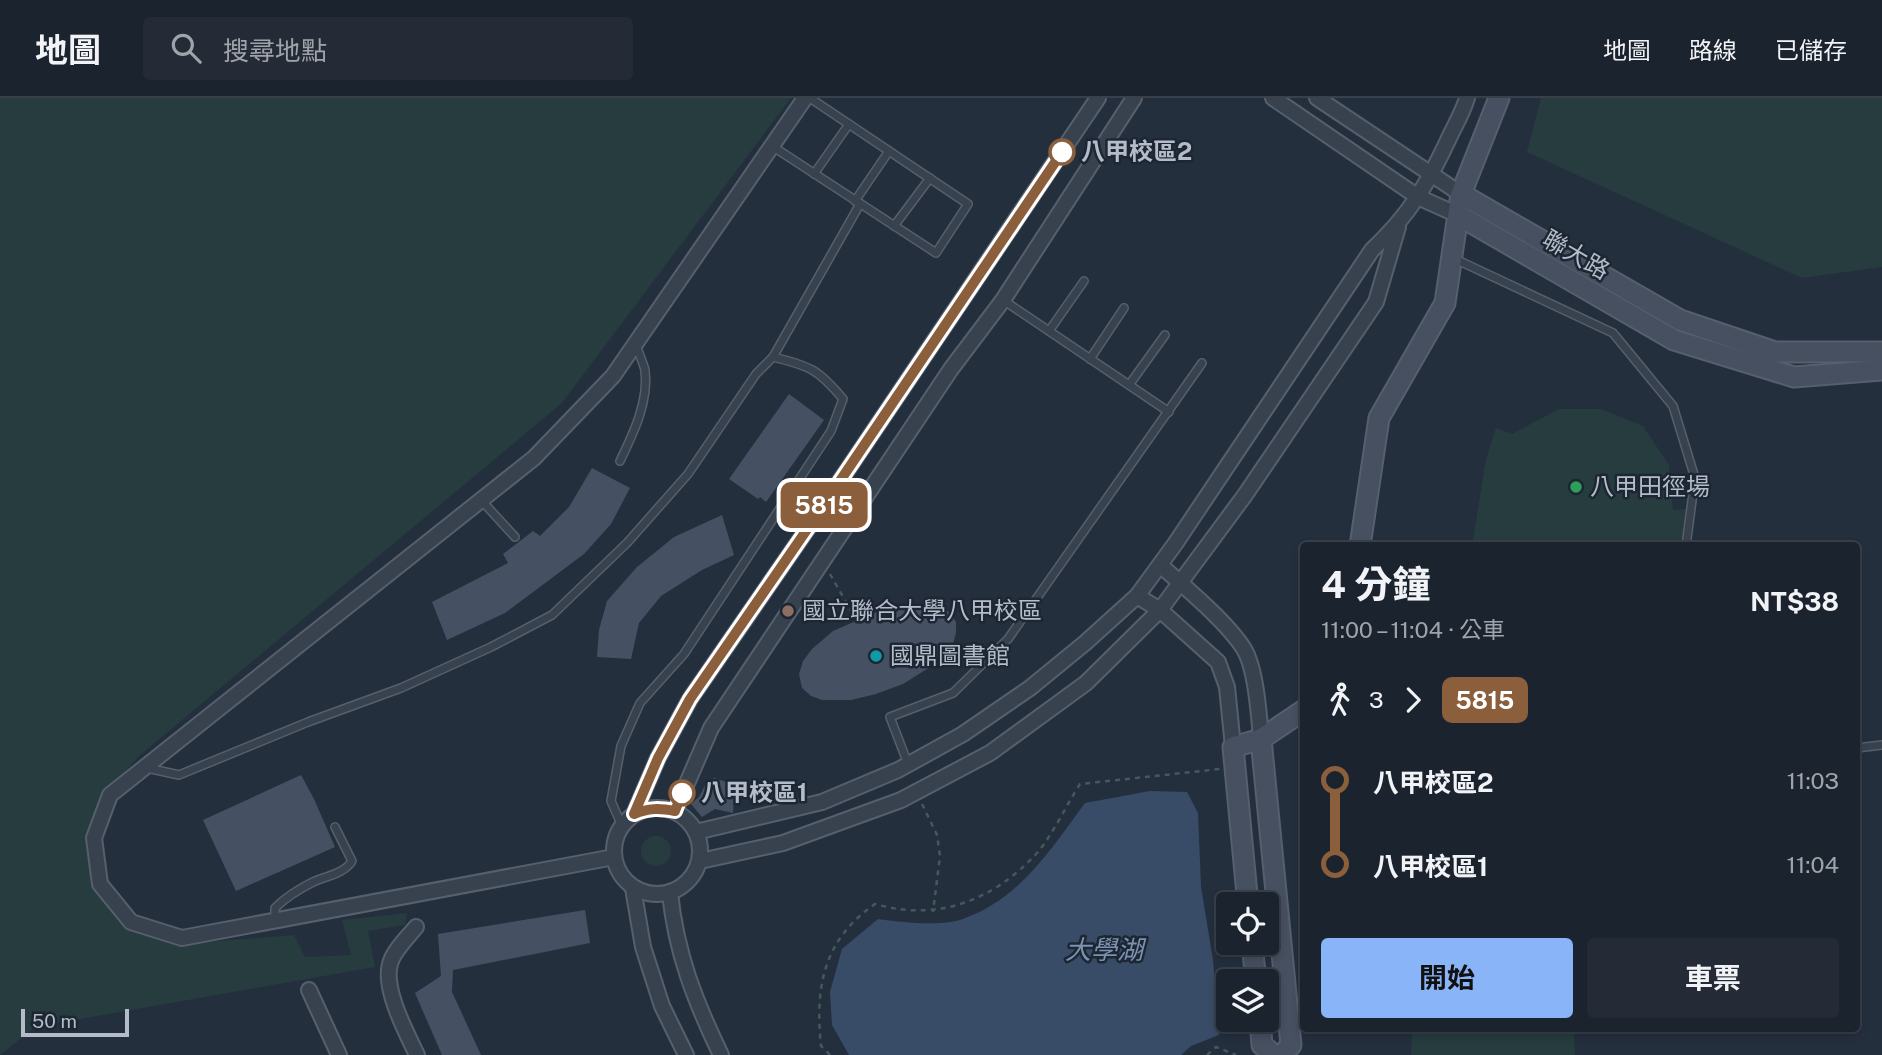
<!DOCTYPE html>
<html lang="zh-TW">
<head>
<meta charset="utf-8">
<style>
  :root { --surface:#1b232e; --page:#242b36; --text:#f1f3f6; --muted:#a0a4aa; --line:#39404a; --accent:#8ab4f8 }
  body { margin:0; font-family:"Public Sans","Noto Sans TC",sans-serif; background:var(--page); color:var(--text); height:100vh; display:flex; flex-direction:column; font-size:26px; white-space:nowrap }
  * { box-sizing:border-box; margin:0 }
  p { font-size:23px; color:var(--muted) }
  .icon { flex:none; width:38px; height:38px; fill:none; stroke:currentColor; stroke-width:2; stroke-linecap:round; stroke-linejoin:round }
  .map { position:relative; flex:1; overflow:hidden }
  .drawer { position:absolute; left:1300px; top:444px; width:560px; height:490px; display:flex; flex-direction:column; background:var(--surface); border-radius:7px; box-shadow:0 4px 10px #0003,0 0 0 2px var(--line) }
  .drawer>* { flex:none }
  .badge { padding:0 14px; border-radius:10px; font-size:24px; line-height:46px }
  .controls { position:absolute; left:1216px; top:794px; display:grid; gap:14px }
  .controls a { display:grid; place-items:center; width:63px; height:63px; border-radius:7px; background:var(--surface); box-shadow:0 4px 10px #0003,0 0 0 2px var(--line); font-size:35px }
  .scale { position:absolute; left:21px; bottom:18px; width:108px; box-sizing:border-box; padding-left:7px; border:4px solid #b4bcc9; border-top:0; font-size:19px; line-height:24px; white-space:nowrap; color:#b4bcc9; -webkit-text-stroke:5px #1d2633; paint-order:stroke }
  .map>.badge { position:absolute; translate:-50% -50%; box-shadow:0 0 0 4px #fff }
  .legs { display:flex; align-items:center; gap:10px; height:77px; padding:0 21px; font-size:23px }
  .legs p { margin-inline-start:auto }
  .head { display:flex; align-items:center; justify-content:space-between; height:119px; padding:0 21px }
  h1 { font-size:38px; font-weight:700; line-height:52px }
  .cta { display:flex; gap:14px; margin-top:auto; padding:14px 21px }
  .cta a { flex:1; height:80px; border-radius:7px; background:var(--accent); color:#111; font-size:28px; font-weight:700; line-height:80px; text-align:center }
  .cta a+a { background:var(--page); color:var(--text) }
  ul { padding:0 21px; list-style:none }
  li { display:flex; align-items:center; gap:24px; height:84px; font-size:26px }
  li i { display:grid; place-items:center; width:10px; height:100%; margin:0 9px; background:currentColor }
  li i::after { content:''; width:18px; height:18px; margin:-9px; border:5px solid; border-radius:50%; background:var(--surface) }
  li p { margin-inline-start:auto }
  li:first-child i { background:linear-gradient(#0000 50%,currentColor 0) }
  li:last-child i { background:linear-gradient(currentColor 50%,#0000 0) }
  header { display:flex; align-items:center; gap:42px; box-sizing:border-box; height:98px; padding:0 35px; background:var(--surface); border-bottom:2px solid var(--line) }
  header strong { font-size:33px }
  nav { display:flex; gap:38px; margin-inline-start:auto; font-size:24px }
  .search { width:490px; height:63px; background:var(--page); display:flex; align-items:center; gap:18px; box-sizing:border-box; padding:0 24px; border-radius:7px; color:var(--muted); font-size:26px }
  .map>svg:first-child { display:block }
  .green { fill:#263c3f }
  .water { fill:#394c67 }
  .building { fill:#455162 }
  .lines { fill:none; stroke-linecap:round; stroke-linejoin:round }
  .lane-casing { stroke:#565f6c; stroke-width:10 }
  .street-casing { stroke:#565f6c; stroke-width:18 }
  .secondary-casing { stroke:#565f6c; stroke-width:23 }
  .path { stroke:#44595c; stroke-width:2.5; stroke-dasharray:5 5; stroke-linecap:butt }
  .lane { stroke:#38414e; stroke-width:7 }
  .street { stroke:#38414e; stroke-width:14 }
  .secondary { stroke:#465061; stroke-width:19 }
  .line-1-casing { stroke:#fff; stroke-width:16 }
  .line-1 { stroke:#8b5e3c; stroke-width:10 }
  .stop-1-dot { fill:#fff; stroke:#8b5e3c; stroke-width:3.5 }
  .leisure-dot { fill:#2e9e5b; stroke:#1d2633; stroke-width:2.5 }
  .education-dot { fill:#8d6e63; stroke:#1d2633; stroke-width:2.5 }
  .culture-dot { fill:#0f9aa8; stroke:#1d2633; stroke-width:2.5 }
  .labels { text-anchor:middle; stroke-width:5; stroke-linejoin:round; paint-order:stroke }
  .stop-label { font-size:24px; font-weight:bold; fill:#b4bcc9; stroke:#1d2633; text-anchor:start }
  .street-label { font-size:24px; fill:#b4bcc9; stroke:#1d2633 }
  .poi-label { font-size:24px; fill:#b4bcc9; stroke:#1d2633; text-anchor:start }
  .water-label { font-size:26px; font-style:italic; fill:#7c92b1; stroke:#1d2633 }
</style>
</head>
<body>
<header>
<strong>地圖</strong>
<div class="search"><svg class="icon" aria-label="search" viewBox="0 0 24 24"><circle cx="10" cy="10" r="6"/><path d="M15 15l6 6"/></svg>搜尋地點</div>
<nav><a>地圖</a><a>路線</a><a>已儲存</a></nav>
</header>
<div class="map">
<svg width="1882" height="957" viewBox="0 0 1882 957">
  <rect width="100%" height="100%" fill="#242f3e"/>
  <g class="green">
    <polygon points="0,0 791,0 562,305 139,658 104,697 97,720 106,797 135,834 193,845 294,837 305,859 351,857 342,822 407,815 405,827 368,833 375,869 35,929 0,957"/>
    <polygon points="1541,0 1882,0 1882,169 1802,180 1527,54"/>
    <polygon points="1559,311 1601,311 1643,328 1669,367 1673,412 1686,411 1681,448 1472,448 1486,361 1496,330 1512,336"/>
    <circle cx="656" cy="753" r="15"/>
    <polygon points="1412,931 1574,931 1575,957 1411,957"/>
  </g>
  <path class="water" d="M1150,693L1187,694L1198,715L1201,789L1213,862L1219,937L1191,948L1181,957H849L832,927L830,894L842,851L878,821C900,824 942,829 963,821C1020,801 1051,751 1085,705Z"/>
  <g class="building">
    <polygon points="789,296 824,322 766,404 760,399 758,401 729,381"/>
    <polygon points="592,370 630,390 611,426 584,456 505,515 447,542 432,504 508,465 503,456 533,433 540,438 569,409"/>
    <polygon points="722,417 734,457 702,472 661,498 639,525 631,561 597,559 599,532 607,503 637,469 674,439"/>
    <polygon points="914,508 935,509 949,514 956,524 956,535 951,553 930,569 903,586 876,596 851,602 822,602 811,598 802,590 799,576 803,563 812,551 833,533 884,511"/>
    <polygon points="301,677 314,701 335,749 236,793 203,722"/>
    <polygon points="714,680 726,684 734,691 733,715 715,711 702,719 691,706 699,699 706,685"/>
    <polygon points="585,812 590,845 453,872 452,894 481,957 442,957 415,895 441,878 438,836"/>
  </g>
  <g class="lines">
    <defs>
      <g id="lane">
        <polyline points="772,48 936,155 968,106 810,0"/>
        <polyline points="814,76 849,26"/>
        <polyline points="855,103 889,53"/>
        <polyline points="894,128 930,80"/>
        <polyline points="1453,160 1613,235 1673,308 1695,380 1686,448"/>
        <polyline points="1003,202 1169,314"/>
        <polyline points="1049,233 1084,183"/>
        <polyline points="773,259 860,106"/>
        <polyline points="1090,261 1124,210"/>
        <polyline points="1129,287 1165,237"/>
        <path d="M620,363C633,336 649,304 645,272C643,264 638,254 636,246"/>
        <polyline points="482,403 515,439"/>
        <polyline points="1857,650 1882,647"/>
        <polyline points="908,666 890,619 953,595 1008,541 1202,265"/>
        <path d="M147,670L179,677L308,624L401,590L491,549L552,517L627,445L688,376L756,276L773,259C810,268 818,271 843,301L831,333L684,556L640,605L621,648L611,703L622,728"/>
        <path d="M275,823V810C286,799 299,791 313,784C326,778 344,776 352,763L335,729"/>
      </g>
      <g id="street">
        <polyline points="1273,0 1418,99 1458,117"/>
        <polyline points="1317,0 1461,96"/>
        <path d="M1160,467C1184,488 1227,524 1244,551C1256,571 1259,617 1261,641"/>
        <polyline points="1137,498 1160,512 1218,564 1227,589 1233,649"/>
        <circle cx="657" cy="753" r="43"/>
        <polyline points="675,713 711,630 951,271 1003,202 1134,0"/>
        <polyline points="634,716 658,660 690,601 817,417 1098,0"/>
        <path d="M696,734L822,704L898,672L963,636L1030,590L1085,545L1137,498L1175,446L1372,152C1410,116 1427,87 1449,40C1455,27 1463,14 1467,0"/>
        <polyline points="614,759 182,840 131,824 100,786 94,740 110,697 534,360 613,278 805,0"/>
        <polyline points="700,763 783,745 901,702 990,655 1086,585 1160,512 1245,397 1376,204 1398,129"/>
        <polyline points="633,790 643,849 662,908 686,957"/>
        <path d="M670,795C676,855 695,903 721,957"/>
        <path d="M416,829C408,839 393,853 390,866C383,891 406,934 417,957"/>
        <polyline points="309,892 339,957"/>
      </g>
      <g id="secondary">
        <polyline points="1461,96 1680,222 1775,254 1882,254"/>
        <polyline points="1458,117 1674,242 1794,279 1882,272"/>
        <polyline points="1360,448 1379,320 1445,205 1461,96 1499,0"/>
        <polyline points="1261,641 1291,947 1282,957"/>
        <polyline points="1248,807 1233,649 1261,641 1304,612"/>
        <polyline points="1252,845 1256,884"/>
        <polyline points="1260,922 1262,947 1274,957"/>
      </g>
    </defs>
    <use href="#lane" class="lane-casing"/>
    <use href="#street" class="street-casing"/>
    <use href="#secondary" class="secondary-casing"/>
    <g class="path">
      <polyline points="830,476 857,523"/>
      <polyline points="922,706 937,737 940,758 933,814"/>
      <path d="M830,957L821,948C815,889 823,842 875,806C937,824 993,803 1037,755C1052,738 1067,706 1080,686L1220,671"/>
      <polyline points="1207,957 1216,949 1236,957"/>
    </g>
    <use href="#lane" class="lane"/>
    <use href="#street" class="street"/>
    <use href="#secondary" class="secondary"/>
  </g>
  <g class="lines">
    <defs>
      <path id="line-1" d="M682,695L675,713C659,710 649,710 634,716L658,660L690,601L817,417L1062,54"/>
    </defs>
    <use href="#line-1" class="line-1-casing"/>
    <use href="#line-1" class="line-1"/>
  </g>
  <g class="stop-1-dot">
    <circle cx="1062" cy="54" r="12"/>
    <circle cx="682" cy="695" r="12"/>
  </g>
  <circle class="leisure-dot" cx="1576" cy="389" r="7"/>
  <circle class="education-dot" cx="788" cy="513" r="7"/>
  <circle class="culture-dot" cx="876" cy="558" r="7"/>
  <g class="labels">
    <g class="stop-label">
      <text x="1081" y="62">八甲校區2</text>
      <text x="701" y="703">八甲校區1</text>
    </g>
    <g class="street-label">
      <text transform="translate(1576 157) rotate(30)" y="8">聯大路</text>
    </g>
    <g class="poi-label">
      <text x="1590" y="397">八甲田徑場</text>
      <text x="802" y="521">國立聯合大學八甲校區</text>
      <text x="890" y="566">國鼎圖書館</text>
    </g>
    <g class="water-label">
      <text x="1104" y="861">大學湖</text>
    </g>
  </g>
</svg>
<div class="controls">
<a><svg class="icon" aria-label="locate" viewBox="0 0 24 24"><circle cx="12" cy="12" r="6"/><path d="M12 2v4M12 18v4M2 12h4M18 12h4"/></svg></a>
<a><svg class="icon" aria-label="layers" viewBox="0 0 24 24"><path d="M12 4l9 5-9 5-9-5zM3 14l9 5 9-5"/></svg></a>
</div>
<div class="scale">50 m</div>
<b class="badge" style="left:824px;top:407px;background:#8b5e3c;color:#fff">5815</b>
<section class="drawer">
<div class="head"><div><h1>4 分鐘</h1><p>11:00 – 11:04 · 公車</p></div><b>NT$38</b></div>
<div class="legs"><svg class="icon" aria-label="walk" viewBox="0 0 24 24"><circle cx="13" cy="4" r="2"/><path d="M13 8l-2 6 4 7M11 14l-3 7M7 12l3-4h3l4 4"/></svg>3<svg class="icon" aria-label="forward" viewBox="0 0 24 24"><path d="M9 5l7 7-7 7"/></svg><b class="badge" style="background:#8b5e3c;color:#fff">5815</b></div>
<ul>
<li><i style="color:#8b5e3c"></i><b>八甲校區2</b><p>11:03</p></li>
<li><i style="color:#8b5e3c"></i><b>八甲校區1</b><p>11:04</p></li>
</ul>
<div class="cta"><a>開始</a><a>車票</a></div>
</section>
</div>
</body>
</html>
